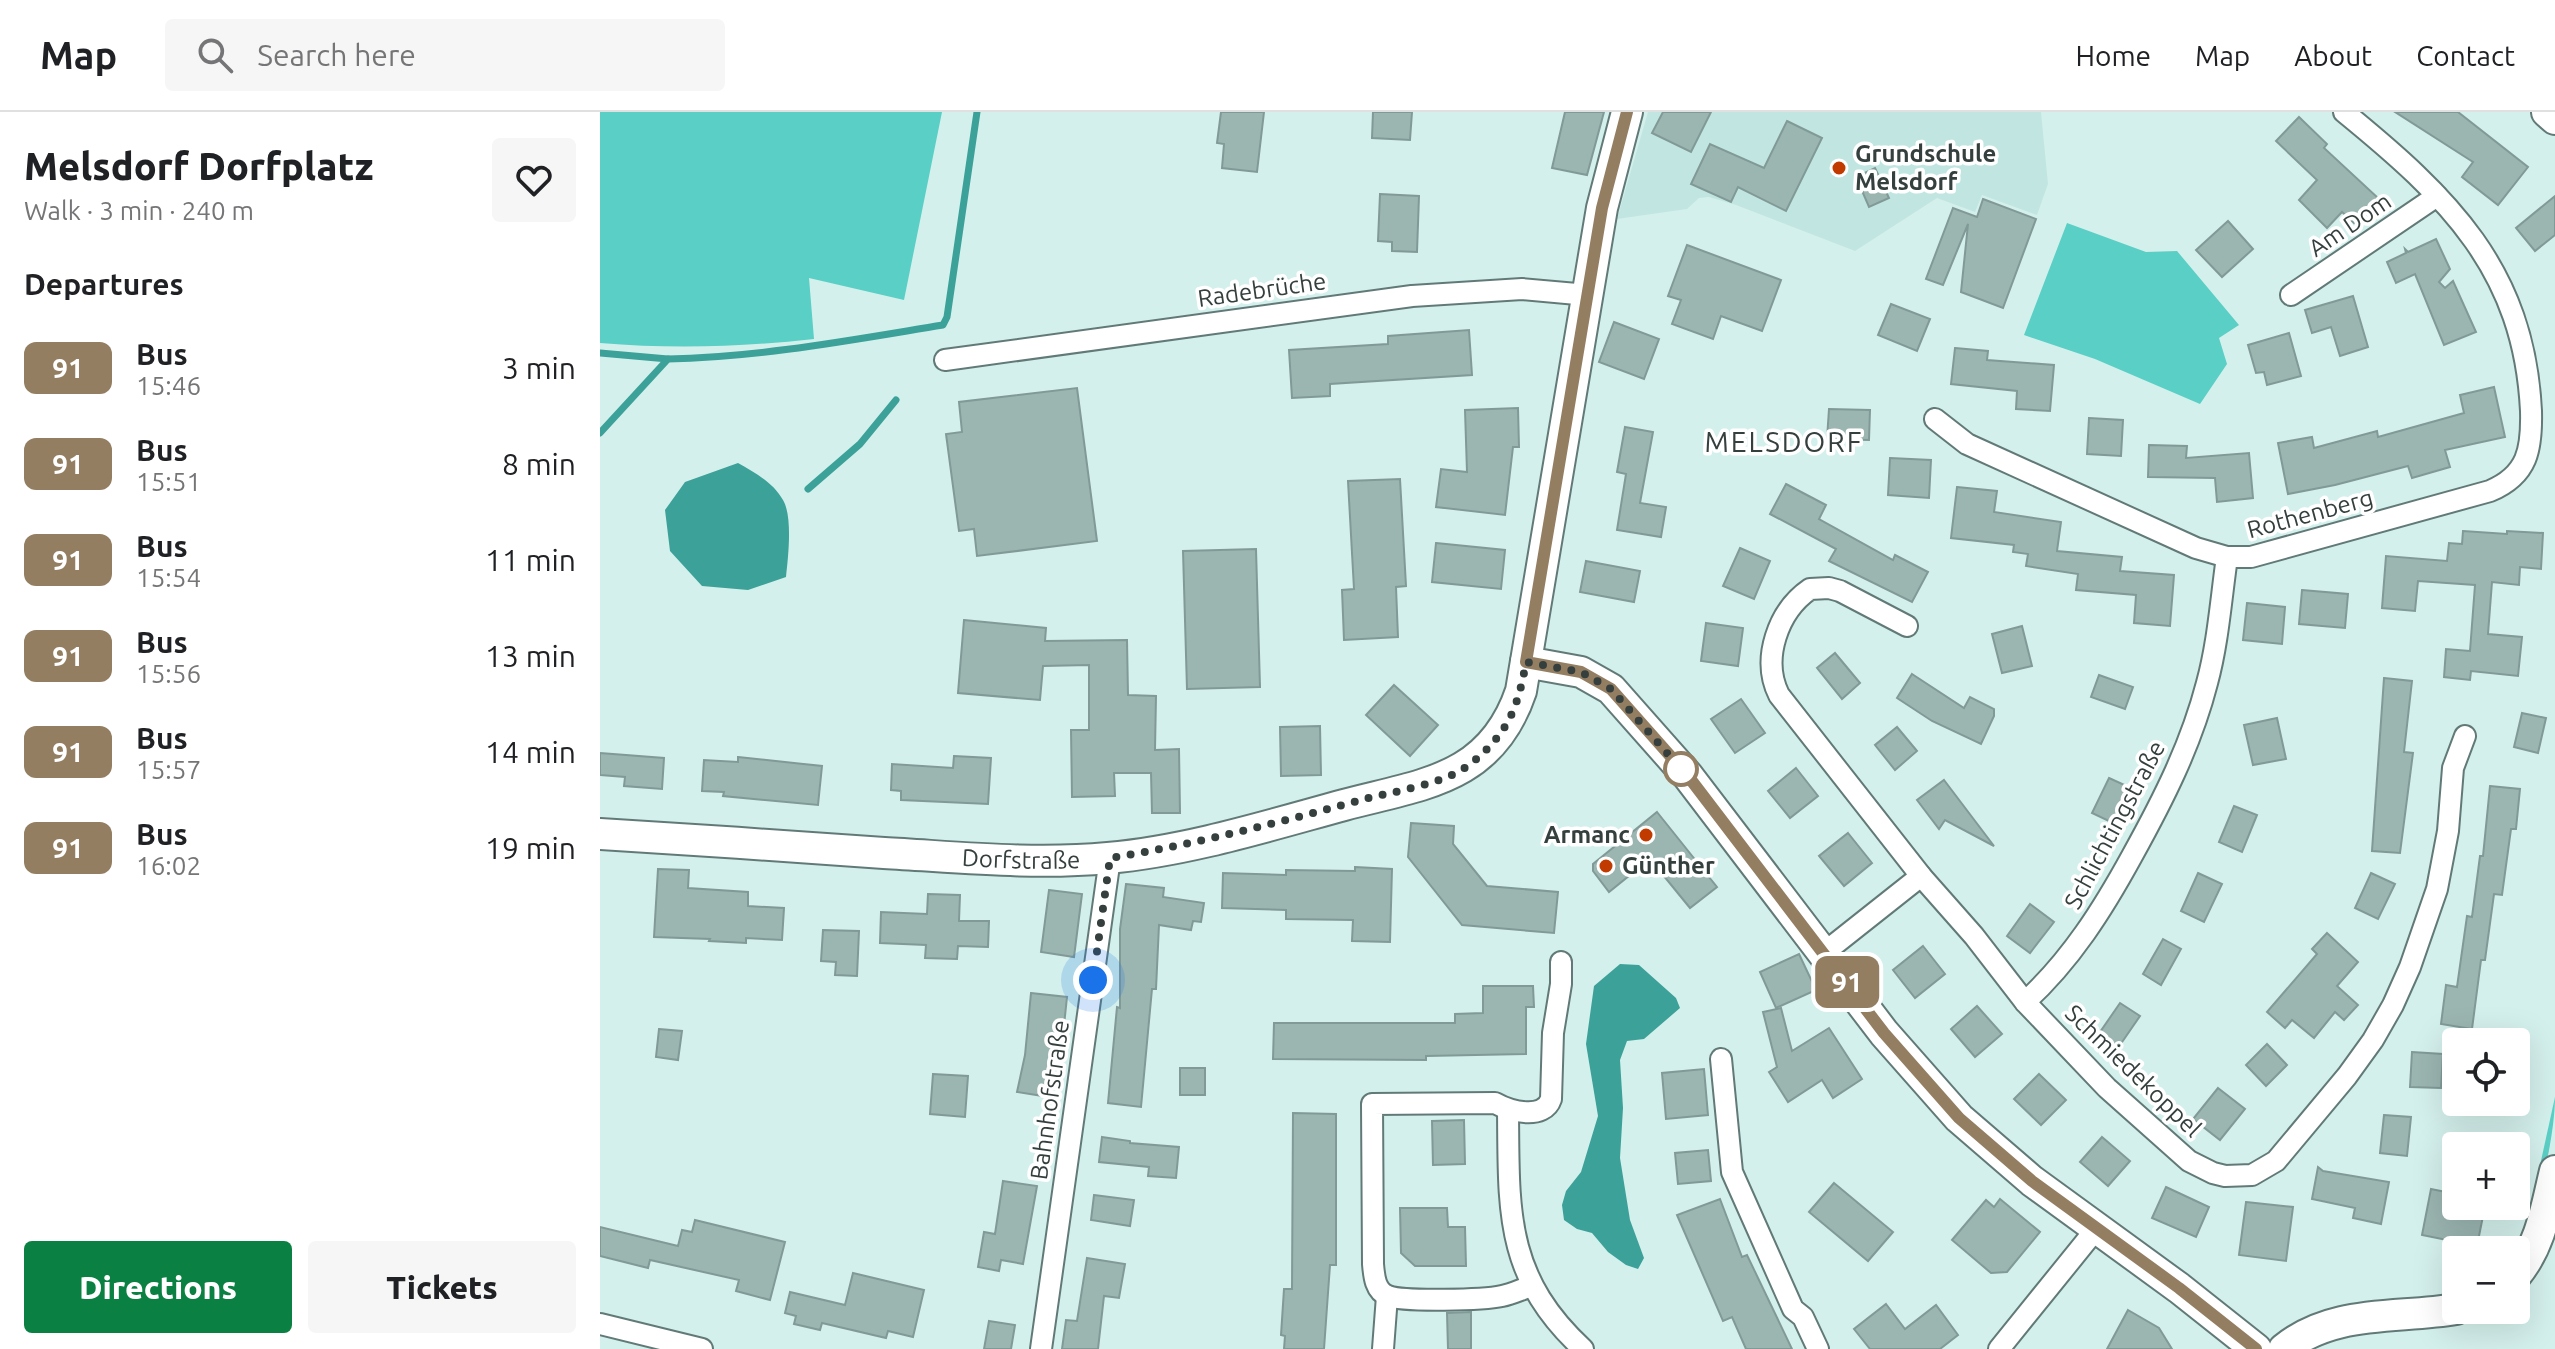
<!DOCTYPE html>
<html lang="en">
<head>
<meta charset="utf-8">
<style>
  :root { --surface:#fff; --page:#f6f6f6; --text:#202124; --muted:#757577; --line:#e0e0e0; --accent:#0b8043 }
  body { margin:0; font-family:Ubuntu,sans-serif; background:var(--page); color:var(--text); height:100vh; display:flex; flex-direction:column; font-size:30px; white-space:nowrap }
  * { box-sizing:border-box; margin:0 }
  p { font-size:26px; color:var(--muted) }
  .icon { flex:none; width:44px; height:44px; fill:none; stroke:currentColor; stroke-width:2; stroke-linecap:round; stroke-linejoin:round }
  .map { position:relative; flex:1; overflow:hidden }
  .side { display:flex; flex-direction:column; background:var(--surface); width:600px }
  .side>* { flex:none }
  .badge { padding:0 16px; border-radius:12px; font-size:28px; line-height:52px }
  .controls { position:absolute; left:1842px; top:916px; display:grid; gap:16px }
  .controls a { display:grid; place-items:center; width:88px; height:88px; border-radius:8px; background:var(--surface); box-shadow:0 8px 32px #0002; font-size:40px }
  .you { position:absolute; width:40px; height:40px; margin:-20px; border:6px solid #fff; border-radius:50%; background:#1a73e8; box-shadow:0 0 0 12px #1a73e833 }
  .map>.badge { position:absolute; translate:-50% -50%; box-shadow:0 0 0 4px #fff }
  h2 { padding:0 24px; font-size:30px; line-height:72px }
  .round { display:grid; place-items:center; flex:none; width:84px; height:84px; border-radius:8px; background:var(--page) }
  .headline { display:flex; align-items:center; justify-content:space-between; height:136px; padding:0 24px }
  h1 { font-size:38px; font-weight:800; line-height:60px }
  .action { display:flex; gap:16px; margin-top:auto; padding:16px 24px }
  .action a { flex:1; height:92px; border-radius:8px; background:var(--accent); color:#fff; font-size:32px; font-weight:800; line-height:92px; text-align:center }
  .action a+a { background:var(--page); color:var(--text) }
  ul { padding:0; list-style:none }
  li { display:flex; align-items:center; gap:24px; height:96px; padding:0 24px }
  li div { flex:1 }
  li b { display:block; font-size:30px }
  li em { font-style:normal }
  li .badge { min-width:88px; font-weight:700; text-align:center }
  header { display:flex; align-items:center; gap:48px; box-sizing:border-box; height:112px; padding:0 40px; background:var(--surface); border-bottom:2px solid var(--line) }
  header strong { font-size:38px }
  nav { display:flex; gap:44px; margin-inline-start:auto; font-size:28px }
  .search { width:560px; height:72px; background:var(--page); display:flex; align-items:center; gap:20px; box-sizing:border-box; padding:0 28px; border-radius:8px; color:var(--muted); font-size:30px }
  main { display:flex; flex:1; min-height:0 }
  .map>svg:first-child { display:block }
  .built { fill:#c1e6e1 }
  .green { fill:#5acfc5 }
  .water { fill:#3ca199 }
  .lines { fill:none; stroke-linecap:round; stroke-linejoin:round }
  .stream { stroke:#3ca199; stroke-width:7 }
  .building { fill:#9bb5b1; stroke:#819a97; stroke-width:2 }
  .street-casing { stroke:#627a77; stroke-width:24 }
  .secondary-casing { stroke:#627a77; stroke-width:34 }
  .street { stroke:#fff; stroke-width:20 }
  .secondary { stroke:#fff; stroke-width:30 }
  .line-casing { stroke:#fff; stroke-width:18 }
  .line { stroke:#947e62; stroke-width:12 }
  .walk { stroke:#343f3e; stroke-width:8; stroke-dasharray:0 14.4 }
  .poi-dot { fill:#c13a00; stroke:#fff; stroke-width:3 }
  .stop-dot { fill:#fff; stroke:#947e62; stroke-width:4 }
  .labels { text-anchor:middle; stroke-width:7; stroke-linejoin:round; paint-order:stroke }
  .poi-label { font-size:24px; font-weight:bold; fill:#343f3e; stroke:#fff; text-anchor:start }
  .street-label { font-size:24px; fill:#343f3e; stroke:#fff }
  .quarter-label { font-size:28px; letter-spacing:2px; fill:#343f3e; stroke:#fff }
</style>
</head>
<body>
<header>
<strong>Map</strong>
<div class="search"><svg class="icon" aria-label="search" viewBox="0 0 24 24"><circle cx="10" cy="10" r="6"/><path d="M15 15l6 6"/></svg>Search here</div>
<nav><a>Home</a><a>Map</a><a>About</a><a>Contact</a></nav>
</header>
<main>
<section class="side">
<div class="headline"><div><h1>Melsdorf Dorfplatz</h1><p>Walk · 3 min · 240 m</p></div><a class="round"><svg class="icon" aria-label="heart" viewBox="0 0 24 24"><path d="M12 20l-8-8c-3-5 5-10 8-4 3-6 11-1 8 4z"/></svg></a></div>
<h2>Departures</h2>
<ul>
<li><span class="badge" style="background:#947e62;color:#fff">91</span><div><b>Bus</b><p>15:46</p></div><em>3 min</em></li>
<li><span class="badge" style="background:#947e62;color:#fff">91</span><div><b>Bus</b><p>15:51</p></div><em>8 min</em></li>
<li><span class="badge" style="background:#947e62;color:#fff">91</span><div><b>Bus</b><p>15:54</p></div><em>11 min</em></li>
<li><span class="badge" style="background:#947e62;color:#fff">91</span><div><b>Bus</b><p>15:56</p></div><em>13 min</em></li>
<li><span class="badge" style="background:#947e62;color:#fff">91</span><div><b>Bus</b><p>15:57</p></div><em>14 min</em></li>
<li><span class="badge" style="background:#947e62;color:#fff">91</span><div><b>Bus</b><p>16:02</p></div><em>19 min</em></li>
</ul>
<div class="action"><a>Directions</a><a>Tickets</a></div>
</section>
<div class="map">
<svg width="1955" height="1237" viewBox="0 0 1955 1237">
  <rect width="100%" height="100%" fill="#d4f0ec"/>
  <polygon class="built" points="1048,0 1441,0 1448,72 1437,103 1382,83 1375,100 1337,86 1255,139 1136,93 1109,85 1099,86 1087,97 1017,107"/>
  <g class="green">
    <path d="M0,0H342L304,188L209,166L214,227C142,235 72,237 0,231Z"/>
    <polygon points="1467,111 1546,140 1577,139 1639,213 1619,226 1627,252 1600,292 1495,247 1424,223"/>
    <path d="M1955,985C1955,1016 1943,1080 1928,1108Z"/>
  </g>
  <g class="water">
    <path d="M138,351C155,361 173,370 183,388C193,405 188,446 186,465L148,478L102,474L70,439L65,398L85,370Z"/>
    <polygon points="1020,852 1039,853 1076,886 1080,896 1044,927 1027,929 1020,948 1023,996 1020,1046 1030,1108 1044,1146 1038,1157 1026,1153 1008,1140 992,1121 977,1117 964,1108 962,1093 966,1079 981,1060 998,1004 986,932 994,874"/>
  </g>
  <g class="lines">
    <g class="stream">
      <polyline points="0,241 68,247"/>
      <path d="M0,321L68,247C161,245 251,228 343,213L347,205L377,0"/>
      <polyline points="208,377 260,332 296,288"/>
    </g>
  </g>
  <g class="building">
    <polygon points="621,0 664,0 657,60 622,56 624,32 617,31"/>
    <polygon points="773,0 812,0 810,28 772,26"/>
    <polygon points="965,0 1004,0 987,63 952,56"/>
    <polygon points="1063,0 1111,0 1091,40 1052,21"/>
    <polygon points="1795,0 1858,0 1928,55 1898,93 1862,65 1873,50"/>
    <polygon points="1699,5 1727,32 1724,36 1778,86 1754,111 1742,100 1727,116 1699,88 1717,68 1676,29"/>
    <polygon points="1187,9 1222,26 1186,99 1138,75 1131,90 1091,72 1110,32 1164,56"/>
    <polygon points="1275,56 1289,86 1269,95 1256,65"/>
    <polygon points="780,82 819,84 817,140 792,139 792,130 778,129"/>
    <polygon points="1955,84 1955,123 1935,139 1916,116"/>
    <polygon points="1383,87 1436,107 1403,196 1361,180 1368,112 1343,173 1326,167 1353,96 1377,105"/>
    <polygon points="1628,109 1653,137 1622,165 1596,138"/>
    <polygon points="1836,127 1850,157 1839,170 1845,176 1853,169 1876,220 1844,233 1815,162 1796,171 1787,150 1806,141 1805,137 1808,140"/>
    <polygon points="1087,133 1181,168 1162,219 1121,204 1113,227 1072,212 1081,188 1068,184"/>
    <polygon points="1753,184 1768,235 1740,244 1731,215 1712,221 1705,198"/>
    <polygon points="1291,192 1330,207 1317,239 1278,223"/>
    <polygon points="1014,210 1059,227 1044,267 999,250"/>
    <polygon points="869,218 872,263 730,272 730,284 692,286 689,238 788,232 788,224"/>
    <polygon points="1689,221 1701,264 1667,273 1664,260 1656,261 1648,233"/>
    <polygon points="1355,236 1388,239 1387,248 1454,253 1450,299 1416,297 1417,279 1351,272"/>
    <polygon points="1894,275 1905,325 1845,338 1850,355 1812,366 1808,354 1735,373 1688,382 1678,331 1712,325 1714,336 1777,319 1778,325 1864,301 1860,283"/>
    <polygon points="477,276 497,429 377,444 374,417 359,419 346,322 362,320 359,290"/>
    <polygon points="918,296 919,335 913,335 905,403 836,395 841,357 867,360 865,298"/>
    <polygon points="1229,297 1270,298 1269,328 1227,327"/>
    <polygon points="1489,306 1523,308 1521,344 1487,342"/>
    <polygon points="1025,315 1053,320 1040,391 1066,395 1061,425 1017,418 1026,362 1017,360"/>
    <polygon points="1549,333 1587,334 1586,346 1649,341 1653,386 1617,390 1615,366 1548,365"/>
    <polygon points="1290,346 1331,348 1329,386 1288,383"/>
    <polygon points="800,367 806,474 796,475 798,525 744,528 742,478 754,477 748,369"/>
    <polygon points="1186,372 1226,393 1219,407 1293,448 1295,443 1328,460 1312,490 1229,449 1236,437 1170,402"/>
    <polygon points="1357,375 1397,379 1394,400 1461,410 1457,439 1522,445 1520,459 1574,463 1570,514 1534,511 1536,483 1476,478 1478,462 1426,454 1428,442 1413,440 1414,433 1351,426"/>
    <polygon points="1863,419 1907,422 1907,419 1943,421 1941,457 1920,455 1919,473 1892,470 1888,522 1922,525 1918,564 1871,559 1870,568 1844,565 1846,537 1870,539 1875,473 1818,469 1815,499 1782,496 1786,444 1847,449 1849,431 1862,432"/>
    <polygon points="836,431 905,438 901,477 832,470"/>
    <polygon points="1140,436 1170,449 1154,487 1123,474"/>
    <polygon points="656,437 660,575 587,577 583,439"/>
    <polygon points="986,449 1040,459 1034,490 980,480"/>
    <polygon points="1702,478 1748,482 1745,516 1699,512"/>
    <polygon points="1647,491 1685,495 1682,532 1643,528"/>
    <polygon points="364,508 446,516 445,529 527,528 528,583 556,584 555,638 579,637 580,701 552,701 551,661 514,661 515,684 472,685 471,618 489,618 489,553 443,554 440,588 358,581"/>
    <polygon points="1106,511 1143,516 1138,554 1101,549"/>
    <polygon points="1422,514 1432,554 1402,561 1392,522"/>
    <polygon points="1235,541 1260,571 1242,587 1217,556"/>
    <polygon points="1312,562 1364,596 1370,585 1394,597 1394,604 1381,632 1332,609 1297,586"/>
    <polygon points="1499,563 1533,575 1525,597 1491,585"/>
    <polygon points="1784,566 1812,569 1804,640 1813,641 1800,741 1772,739"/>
    <polygon points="794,573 838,613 810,644 766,603"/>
    <polygon points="1141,587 1165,621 1135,641 1111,607"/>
    <polygon points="1922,601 1946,606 1938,641 1914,635"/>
    <polygon points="1677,606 1686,647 1653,653 1644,613"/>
    <polygon points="720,614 721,663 681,664 680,615"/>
    <polygon points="1297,615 1317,639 1295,658 1275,633"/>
    <polygon points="0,641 64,646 62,677 24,674 25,665 0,663"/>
    <polygon points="354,644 391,646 388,692 301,688 301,679 291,678 292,652 353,656"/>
    <polygon points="138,645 222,654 218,693 123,684 124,680 102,679 104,648 138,650"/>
    <polygon points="1196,656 1218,684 1190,706 1168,679"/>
    <polygon points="1509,666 1531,676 1513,711 1492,701"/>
    <polygon points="1344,668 1394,734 1345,708 1339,717 1317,688"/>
    <polygon points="1890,674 1920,677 1916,717 1911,717 1902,783 1894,782 1885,848 1881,848 1872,917 1841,912 1846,873 1857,875 1867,804 1872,805 1880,744 1883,744"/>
    <polygon points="1634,694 1657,703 1642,740 1619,730"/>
    <polygon points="1057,700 1117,775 1090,796 1050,747 1009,780 993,759 993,752"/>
    <polygon points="811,711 854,714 853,732 887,774 958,780 954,821 862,813 808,745"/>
    <polygon points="1248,721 1272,751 1244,774 1219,744"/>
    <polygon points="755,755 792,757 790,830 752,829 753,808 686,807 686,798 622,796 623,761 686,763 686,758 755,759"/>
    <polygon points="58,757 89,758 88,776 148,780 148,794 184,796 182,828 146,826 146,831 109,829 110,827 54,825"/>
    <polygon points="1598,761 1622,772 1604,810 1581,799"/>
    <polygon points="1771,761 1795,772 1778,807 1755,796"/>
    <polygon points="526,772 564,776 563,785 604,791 601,810 593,809 591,818 559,813 556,877 552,877 541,995 508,991 517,895 520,896 520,817"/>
    <polygon points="449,778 482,782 474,845 441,840"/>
    <polygon points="328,782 360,783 359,809 389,809 388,835 358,834 357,847 325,846 326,833 280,831 281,800 327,802"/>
    <polygon points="1430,792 1454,810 1430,841 1407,824"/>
    <polygon points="223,818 259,819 257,864 235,863 236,850 221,849"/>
    <polygon points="1727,821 1758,850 1737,874 1758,893 1744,908 1735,900 1714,926 1692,908 1685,916 1667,900 1717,842 1712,837"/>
    <polygon points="1563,827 1581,837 1561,873 1543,862"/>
    <polygon points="1323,834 1345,862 1315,886 1293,858"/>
    <polygon points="1199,842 1216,878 1176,896 1160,860"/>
    <polygon points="883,874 933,874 934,895 926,895 926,942 826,944 826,948 673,947 674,911 855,911 855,902 883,901"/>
    <polygon points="431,881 467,885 463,923 458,922 449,985 417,980 425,943"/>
    <polygon points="1520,891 1540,904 1518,936 1498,923"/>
    <polygon points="1377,894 1402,922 1375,945 1351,917"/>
    <polygon points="1181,896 1192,939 1229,916 1262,967 1233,986 1222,968 1188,990 1169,960 1177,955 1163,900"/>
    <polygon points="59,917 82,919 78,948 56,945"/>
    <polygon points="1667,932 1687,953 1666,974 1646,953"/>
    <polygon points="1812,940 1843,942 1841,976 1810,975"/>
    <rect x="580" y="956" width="25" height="27"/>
    <polygon points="1104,957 1108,1003 1066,1007 1062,961"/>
    <polygon points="333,962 368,964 365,1005 330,1002"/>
    <polygon points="1439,962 1466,988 1441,1013 1414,987"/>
    <polygon points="1618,976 1645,997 1620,1028 1593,1007"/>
    <polygon points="693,1001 736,1002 736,1153 730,1153 724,1237 684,1237 685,1224 681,1223 684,1177 692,1177"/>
    <polygon points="1784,1003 1811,1005 1807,1044 1780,1041"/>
    <polygon points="864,1008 865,1052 833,1053 832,1009"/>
    <polygon points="502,1025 530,1029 530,1031 579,1035 576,1066 548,1064 549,1055 499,1050"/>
    <polygon points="1502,1025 1530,1049 1508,1074 1480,1050"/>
    <polygon points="1108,1038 1111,1069 1078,1072 1075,1041"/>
    <polygon points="1718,1055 1723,1059 1789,1070 1781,1112 1753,1106 1755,1096 1712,1087"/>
    <polygon points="403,1069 437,1074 423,1152 401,1148 399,1159 378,1155 384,1120 395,1122"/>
    <polygon points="1234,1071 1293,1120 1268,1149 1209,1100"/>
    <polygon points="1566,1075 1609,1095 1596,1125 1552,1106"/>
    <polygon points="1831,1077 1856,1082 1856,1094 1885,1094 1877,1134 1822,1123"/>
    <polygon points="494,1083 534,1088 530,1114 491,1108"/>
    <polygon points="1120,1087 1142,1145 1147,1143 1192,1237 1146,1237 1132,1205 1123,1209 1077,1103"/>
    <polygon points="1400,1087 1440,1120 1407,1160 1391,1161 1352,1128 1386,1088 1394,1095"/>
    <polygon points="1646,1090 1693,1095 1686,1149 1639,1143"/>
    <polygon points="800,1096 847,1096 848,1115 865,1115 866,1154 815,1154 801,1141"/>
    <polygon points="95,1108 185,1130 170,1188 136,1179 139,1168 50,1148 48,1156 0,1144 0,1115 78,1134 82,1118 92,1120"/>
    <polygon points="487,1146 525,1152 519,1186 504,1184 498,1237 462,1237 466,1208 477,1209"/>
    <polygon points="253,1161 324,1178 313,1225 288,1219 286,1226 222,1211 220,1218 194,1212 196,1204 185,1201 190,1180 245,1193"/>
    <polygon points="1286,1192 1305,1217 1336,1193 1358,1223 1340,1237 1270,1237 1254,1217"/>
    <polygon points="1528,1198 1559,1216 1572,1237 1507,1237"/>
    <polygon points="871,1200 871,1237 848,1237 847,1201"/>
    <polygon points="389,1209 415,1213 411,1237 384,1237"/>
  </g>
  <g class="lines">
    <defs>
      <g id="street">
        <polyline points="1691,183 1837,84"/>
        <polyline points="345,248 812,184 922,177 988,183"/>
        <path d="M1335,307L1367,332L1596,436L1627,445H1651L1890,379C1928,363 1932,337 1931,299C1924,157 1848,85 1744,0"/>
        <path d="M1307,514L1240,479L1229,476L1210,477C1178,499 1161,547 1179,583L1321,764L1374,824L1425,890L1507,976L1589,1049L1613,1061L1625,1064L1652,1063L1676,1049L1747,964L1773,928L1793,893L1810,855L1837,777L1848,719L1853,656L1865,624"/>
        <polyline points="1225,840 1321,764"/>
        <path d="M1425,890C1471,848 1503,797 1532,744C1563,688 1591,633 1607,571C1618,531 1621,487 1627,445"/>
        <polyline points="1121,947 1132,1060 1193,1197 1203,1205 1218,1237"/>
        <path d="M908,998C909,1098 904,1164 983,1237"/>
        <path d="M932,1174C922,1177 912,1182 902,1184C884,1188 804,1190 788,1184C775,1179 774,1164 773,1152L772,992L895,991C911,1000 944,1008 951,987L953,921L961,872V850"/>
        <polyline points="0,1212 102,1237"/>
        <polyline points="441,1237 510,746"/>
        <polyline points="783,1237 787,1184"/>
        <polyline points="1399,1237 1496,1117"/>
      </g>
      <g id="secondary">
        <polyline points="1947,0 1955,7"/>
        <polyline points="926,550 981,560 1011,577 1088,664 1284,921 1359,1006 1432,1069 1579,1176 1656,1237"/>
        <path id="s1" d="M0,722C95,728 189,734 284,741C358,745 433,753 508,746C587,739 667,714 744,693C823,672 891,668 921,579L1002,96L1027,0"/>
        <path d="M1916,1163C1941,1133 1946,1096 1955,1059"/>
        <path d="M1684,1237C1733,1197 1797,1207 1856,1197"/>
      </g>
    </defs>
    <use href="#street" class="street-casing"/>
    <use href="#secondary" class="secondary-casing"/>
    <use href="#street" class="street"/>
    <use href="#secondary" class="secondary"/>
  </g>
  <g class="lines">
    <defs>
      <polyline id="line" points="1027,0 1002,96 926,550 981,560 1011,577 1088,664 1284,921 1359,1006 1432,1069 1579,1176 1656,1237"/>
    </defs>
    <use href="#line" class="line-casing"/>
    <use href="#line" class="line"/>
    <path class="walk" d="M493,868L510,746C597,732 681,710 765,687C796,679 844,672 869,653C907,623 918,597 926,550L981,560L1011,577L1081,657"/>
  </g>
  <g class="poi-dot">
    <circle cx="1239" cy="56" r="8"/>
    <circle cx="1046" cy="723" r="8"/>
    <circle cx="1006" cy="754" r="8"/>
  </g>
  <circle class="stop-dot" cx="1081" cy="657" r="16"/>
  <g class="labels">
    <g class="poi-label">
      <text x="1255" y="50">Grundschule<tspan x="1255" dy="28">Melsdorf</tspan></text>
      <text x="1030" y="731" text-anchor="end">Armanc</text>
      <text x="1022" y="762">Günther</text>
    </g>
    <g class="street-label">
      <text transform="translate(1750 113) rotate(-34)" y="8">Am Dom</text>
      <text transform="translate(662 178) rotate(-8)" y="8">Radebrüche</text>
      <text transform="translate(1710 402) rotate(-15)" y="8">Rothenberg</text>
      <text transform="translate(1515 713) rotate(-62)" y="8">Schlichtingstraße</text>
      <text dy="8" stroke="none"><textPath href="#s1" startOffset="422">Dorfstraße</textPath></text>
      <text transform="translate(1533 959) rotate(44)" y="8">Schmiedekoppel</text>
      <text transform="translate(450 988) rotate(-82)" y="8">Bahnhofstraße</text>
    </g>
    <g class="quarter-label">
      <text x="1184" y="340">MELSDORF</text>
    </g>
  </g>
</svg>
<div class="controls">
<a><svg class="icon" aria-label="locate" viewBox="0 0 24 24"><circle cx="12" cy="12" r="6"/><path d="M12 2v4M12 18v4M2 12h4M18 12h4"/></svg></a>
<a>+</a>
<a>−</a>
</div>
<div class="you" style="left:493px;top:868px"></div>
<b class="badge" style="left:1247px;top:870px;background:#947e62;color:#fff">91</b>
</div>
</main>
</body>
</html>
